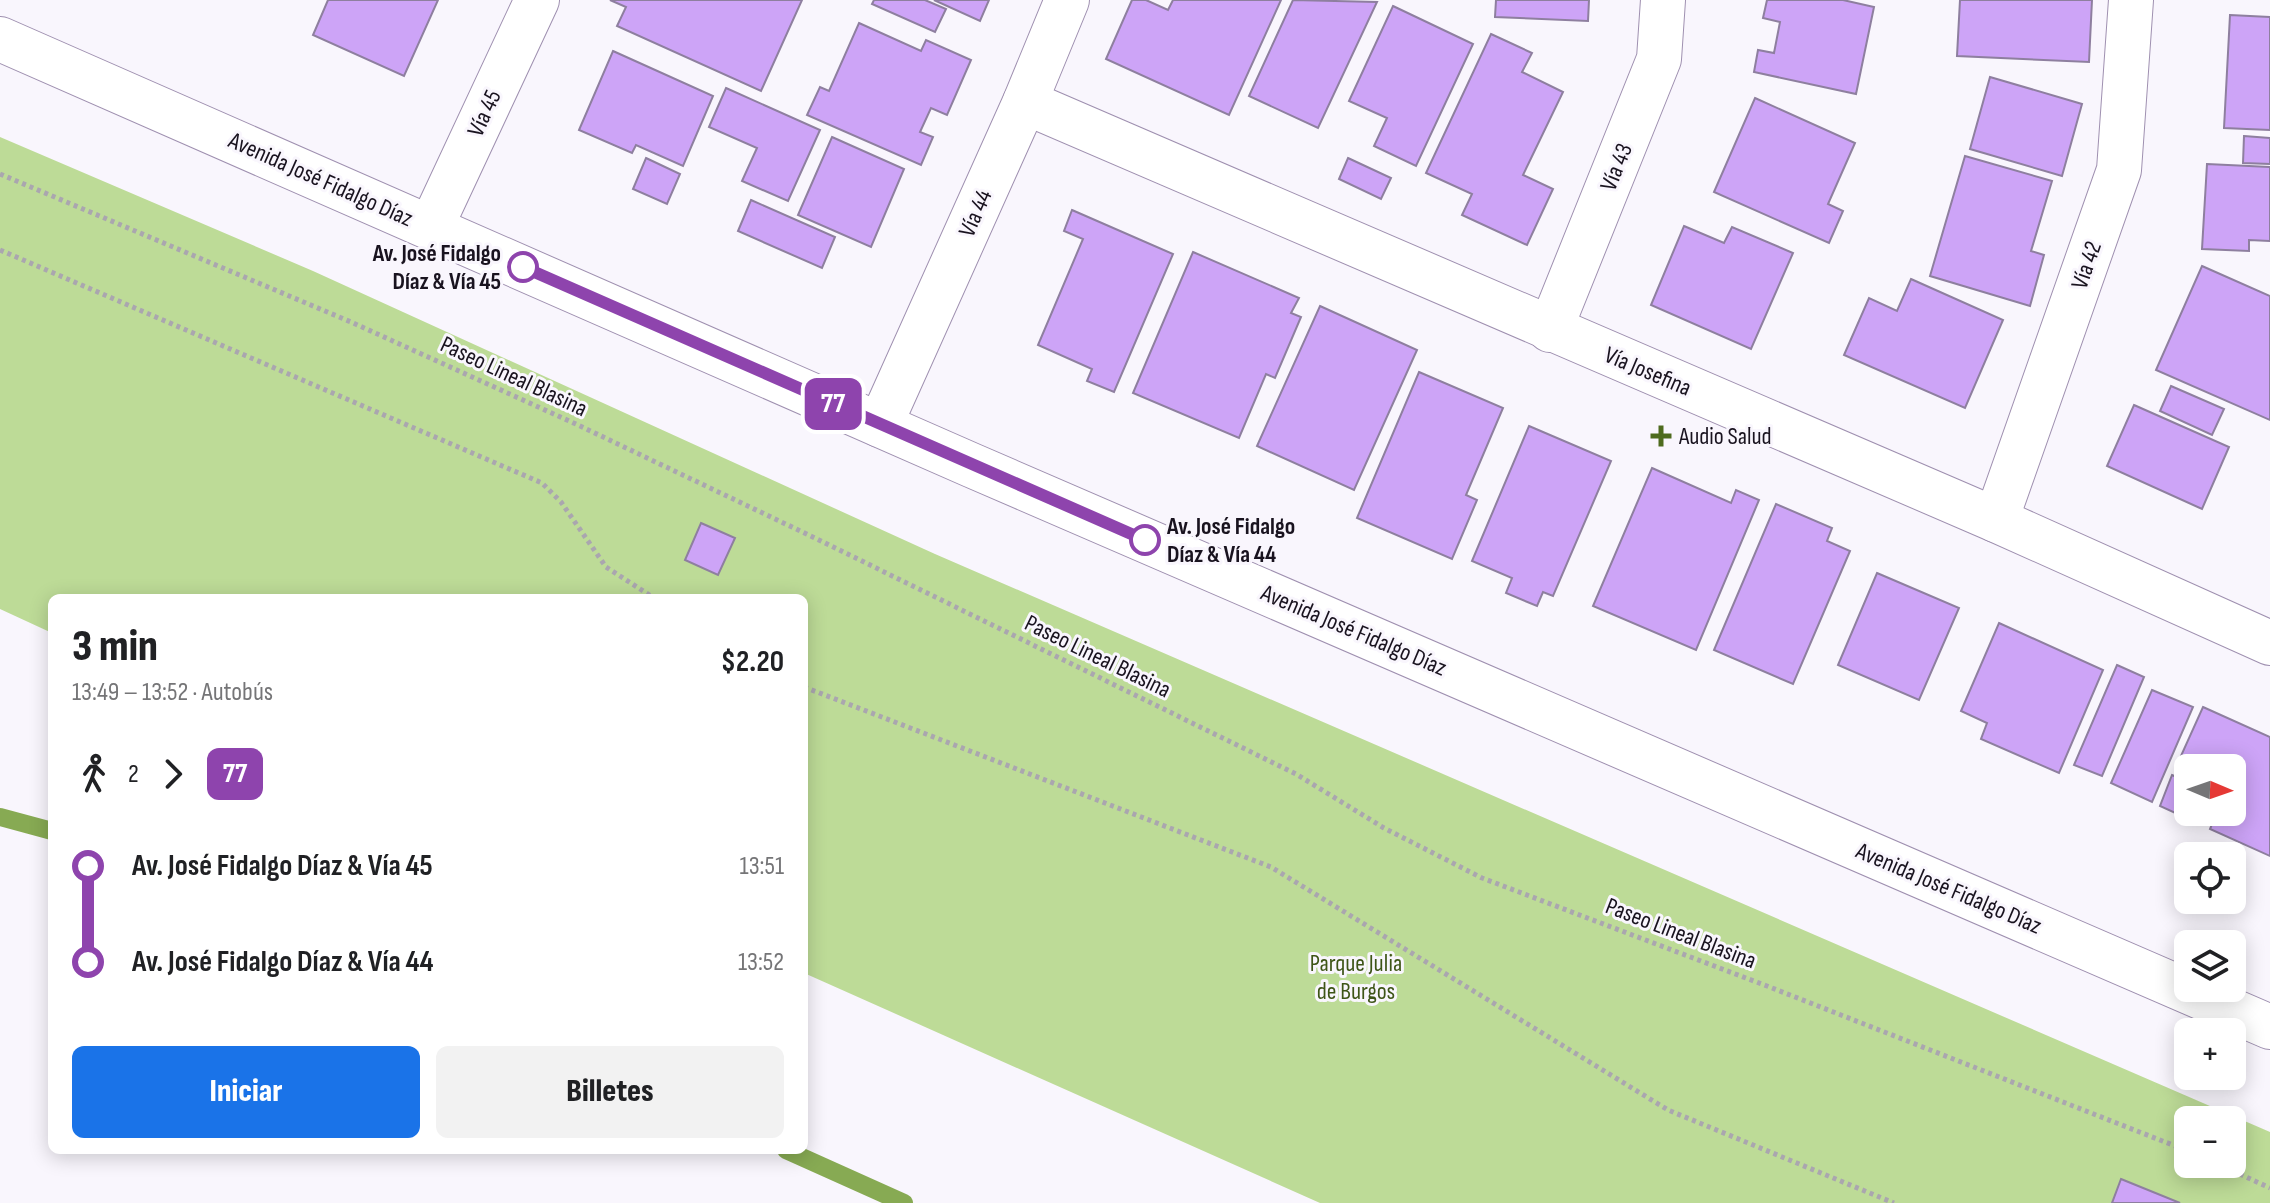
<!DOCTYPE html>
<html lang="es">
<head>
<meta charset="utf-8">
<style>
  :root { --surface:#fff; --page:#f2f2f2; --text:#202124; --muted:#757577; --accent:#1a73e8 }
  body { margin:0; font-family:"Sofia Sans Condensed",sans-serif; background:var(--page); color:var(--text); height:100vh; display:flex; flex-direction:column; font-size:30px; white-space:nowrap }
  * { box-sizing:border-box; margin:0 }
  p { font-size:26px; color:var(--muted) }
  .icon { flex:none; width:44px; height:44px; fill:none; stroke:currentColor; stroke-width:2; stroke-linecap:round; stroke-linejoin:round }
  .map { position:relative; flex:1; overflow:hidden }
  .details { position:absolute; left:48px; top:594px; width:760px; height:560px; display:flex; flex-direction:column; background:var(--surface); border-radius:12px; box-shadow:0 4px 20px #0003 }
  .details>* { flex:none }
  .badge { padding:0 16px; border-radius:12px; font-size:28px; line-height:52px }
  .needle { width:52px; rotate:92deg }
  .fabs { position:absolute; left:2174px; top:754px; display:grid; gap:16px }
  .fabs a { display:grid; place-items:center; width:72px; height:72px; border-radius:12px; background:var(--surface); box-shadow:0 4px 20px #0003; font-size:40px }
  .map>.badge { position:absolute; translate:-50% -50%; box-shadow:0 0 0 4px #fff }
  .legs { display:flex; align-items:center; gap:12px; height:88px; padding:0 24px; font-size:26px }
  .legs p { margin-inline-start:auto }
  .head { display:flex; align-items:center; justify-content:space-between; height:136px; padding:0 24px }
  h1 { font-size:44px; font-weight:800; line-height:60px }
  .action { display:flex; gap:16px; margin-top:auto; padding:16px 24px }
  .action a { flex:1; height:92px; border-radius:12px; background:var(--accent); color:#fff; font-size:32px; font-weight:800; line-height:92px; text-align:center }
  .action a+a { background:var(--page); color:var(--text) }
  ul { padding:0 24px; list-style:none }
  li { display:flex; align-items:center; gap:28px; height:96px; font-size:30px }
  li i { display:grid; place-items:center; width:12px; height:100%; margin:0 10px; background:currentColor }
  li i::after { content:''; width:20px; height:20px; margin:-10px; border:6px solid; border-radius:50%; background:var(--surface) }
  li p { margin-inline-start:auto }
  li:first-child i { background:linear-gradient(#0000 50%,currentColor 0) }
  li:last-child i { background:linear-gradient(currentColor 50%,#0000 0) }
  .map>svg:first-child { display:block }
  .green { fill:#bddb97; fill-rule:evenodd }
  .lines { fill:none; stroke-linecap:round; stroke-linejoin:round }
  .stream { stroke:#87aa53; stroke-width:18 }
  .building { fill:#cda4f7; stroke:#8e7f9f; stroke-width:2 }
  .street-casing { stroke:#9f90b0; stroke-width:46 }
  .secondary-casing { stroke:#9f90b0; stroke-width:46 }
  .path { stroke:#aaa6af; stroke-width:5; stroke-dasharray:4 4; stroke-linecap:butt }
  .street { stroke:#fff; stroke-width:44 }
  .secondary { stroke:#fff; stroke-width:44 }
  .line-1-casing { stroke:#fff; stroke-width:18 }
  .line-1 { stroke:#8e44ad; stroke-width:12 }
  .stop-1-dot { fill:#fff; stroke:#8e44ad; stroke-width:4 }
  .poi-dot { fill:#4e6b1e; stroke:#f9f6fd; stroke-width:3 }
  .labels { text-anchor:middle; stroke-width:6; stroke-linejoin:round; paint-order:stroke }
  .street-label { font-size:24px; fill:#19131f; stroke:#f9f6fd }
  .stop-label { font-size:24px; font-weight:bold; fill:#19131f; stroke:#f9f6fd; text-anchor:end }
  .poi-label { font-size:24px; fill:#19131f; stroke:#f9f6fd; text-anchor:start }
  .park-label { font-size:24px; fill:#3e5517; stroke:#f9f6fd }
</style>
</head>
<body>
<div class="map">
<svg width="2270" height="1203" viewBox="0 0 2270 1203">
  <rect width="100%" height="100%" fill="#f9f6fd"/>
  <path class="green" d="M0,137L313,271L935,554L2270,1132V1203H1320L804,973V598H52V633L0,609ZM2188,1120H2232V1164H2188Z"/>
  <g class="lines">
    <g class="stream">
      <polyline points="0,817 52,831"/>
      <polyline points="786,1150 904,1203"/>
    </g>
  </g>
  <g class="building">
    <polygon points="328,0 438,0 404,76 313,35"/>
    <polygon points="610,0 802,0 761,91 617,26 626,7"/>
    <polygon points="874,0 925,0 946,9 935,32 872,4"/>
    <polygon points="934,0 989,0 980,21"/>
    <polygon points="1132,0 1146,0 1168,10 1173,0 1281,0 1229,115 1106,59"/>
    <polygon points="1293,0 1377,2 1318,128 1249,96"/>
    <polygon points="1496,0 1589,0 1588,21 1495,17"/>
    <polygon points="1767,0 1843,0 1874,7 1856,94 1754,72 1758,50 1774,53 1780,22 1763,18"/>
    <polygon points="1960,0 2092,0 2089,62 1957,56"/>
    <polygon points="1393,6 1473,44 1416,166 1374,146 1387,118 1349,101"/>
    <polygon points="2230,15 2270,17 2270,130 2224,128"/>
    <polygon points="859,23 921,51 926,40 971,60 947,115 931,108 920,132 933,137 921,165 807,115 820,87 829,91"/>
    <polygon points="1491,34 1532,53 1522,72 1563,92 1523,175 1553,189 1527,245 1462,215 1472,194 1426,173"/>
    <polygon points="613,51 713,96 683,166 636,145 632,153 579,130"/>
    <polygon points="1990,77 2082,104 2062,176 1970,149"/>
    <polygon points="726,88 820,130 788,201 742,181 757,148 709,127"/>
    <polygon points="1755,98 1855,143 1828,204 1843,211 1829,243 1714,192"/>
    <polygon points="2244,136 2270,138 2270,164 2243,163"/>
    <polygon points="832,137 904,169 871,247 798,215"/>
    <polygon points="1965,156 2052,181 2031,251 2044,255 2030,306 1930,276"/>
    <polygon points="646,158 680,174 667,204 633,189"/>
    <polygon points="1348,158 1391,178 1381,199 1339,179"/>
    <polygon points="2207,164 2270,167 2270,241 2249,240 2249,251 2202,249"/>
    <polygon points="751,200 835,237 822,268 738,231"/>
    <polygon points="1072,210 1173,254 1114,392 1087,381 1092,369 1038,345 1083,239 1064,231"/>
    <polygon points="1684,226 1724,243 1732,227 1793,253 1751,349 1651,305"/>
    <polygon points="1193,252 1299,298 1291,313 1301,317 1275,378 1266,374 1239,438 1133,393"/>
    <polygon points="2202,266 2270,296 2270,420 2156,370"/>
    <polygon points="1911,279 2003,320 1965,408 1844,355 1869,298 1897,311"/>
    <polygon points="1320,306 1417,350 1354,490 1257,446"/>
    <polygon points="1419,372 1503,408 1466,495 1477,500 1452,559 1357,518"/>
    <polygon points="2171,386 2224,409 2212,435 2160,411"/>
    <polygon points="2134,405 2229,447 2202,509 2107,466"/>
    <polygon points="1529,426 1611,461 1553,596 1543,592 1537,606 1506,593 1512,578 1472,561"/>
    <polygon points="1652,468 1731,503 1736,490 1759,500 1696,650 1593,606"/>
    <polygon points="1776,504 1832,528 1827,541 1850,551 1793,684 1714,650"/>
    <polygon points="701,523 735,538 718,575 685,560"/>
    <polygon points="1877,573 1959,608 1919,700 1838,665"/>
    <polygon points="1999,623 2103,670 2059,773 1981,739 1987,723 1961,711"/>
    <polygon points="2117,665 2144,677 2102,776 2074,765"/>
    <polygon points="2152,690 2193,707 2152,802 2111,783"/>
    <polygon points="2203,707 2270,737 2270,856 2210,829 2215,817 2205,812 2232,812 2232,768 2188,768 2188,772 2176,767"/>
    <polygon points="2172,775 2188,782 2188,808 2184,817 2160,806"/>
    <polygon points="2121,1179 2180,1203 2112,1203"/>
  </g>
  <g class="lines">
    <defs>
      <g id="street">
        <polyline points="1025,102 1996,520 2270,643"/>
        <polyline points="431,227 537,0"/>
        <polyline points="1550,330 1659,59 1663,0"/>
        <polyline points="880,425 1025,102 1067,0"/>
        <polyline points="1996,520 2119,170 2131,0"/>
      </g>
      <polyline id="secondary" points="0,39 971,465 2270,1027"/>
    </defs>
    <use href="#street" class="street-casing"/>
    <use href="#secondary" class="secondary-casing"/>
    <g class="path">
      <polyline points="0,174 351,322 578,425 815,538 1296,774 1384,828 1482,878 1767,986 2188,1151"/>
      <polyline points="0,250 542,483 561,502 606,567 654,598"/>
      <polyline points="804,687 1271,867 1668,1110 1894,1203"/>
      <polyline points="2218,1164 2270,1188"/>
    </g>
    <use href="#street" class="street"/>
    <use href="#secondary" class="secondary"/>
  </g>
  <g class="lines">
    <defs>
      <polyline id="line-1" points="523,267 1145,540"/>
    </defs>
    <use href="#line-1" class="line-1-casing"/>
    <use href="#line-1" class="line-1"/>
  </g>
  <g class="stop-1-dot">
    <circle cx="523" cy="267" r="14"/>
    <circle cx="1145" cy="540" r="14"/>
  </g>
  <path class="poi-dot" d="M1657 424h8v8h8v8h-8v8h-8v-8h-8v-8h8z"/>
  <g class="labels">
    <g class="street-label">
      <text transform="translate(484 113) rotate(-65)" y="8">Vía 45</text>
      <text transform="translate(1616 167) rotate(-68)" y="8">Vía 43</text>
      <text transform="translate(321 179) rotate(24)" y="8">Avenida José Fidalgo Díaz</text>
      <text transform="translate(975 213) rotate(-66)" y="8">Vía 44</text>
      <text transform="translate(2086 265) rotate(-71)" y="8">Vía 42</text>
      <text transform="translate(1648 371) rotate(23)" y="8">Vía Josefina</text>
      <text transform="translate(514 376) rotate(25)" y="8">Paseo Lineal Blasina</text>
      <text transform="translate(1354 630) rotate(23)" y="8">Avenida José Fidalgo Díaz</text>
      <text transform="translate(1098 656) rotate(26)" y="8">Paseo Lineal Blasina</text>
      <text transform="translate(1949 888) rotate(23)" y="8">Avenida José Fidalgo Díaz</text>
      <text transform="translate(1681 933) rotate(21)" y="8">Paseo Lineal Blasina</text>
    </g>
    <g class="stop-label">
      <text x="501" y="261">Av. José Fidalgo<tspan x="501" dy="28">Díaz &amp; Vía 45</tspan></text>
      <text x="1167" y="534" text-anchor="start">Av. José Fidalgo<tspan x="1167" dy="28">Díaz &amp; Vía 44</tspan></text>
    </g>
    <g class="poi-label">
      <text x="1679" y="444">Audio Salud</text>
    </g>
    <g class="park-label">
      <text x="1356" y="971">Parque Julia<tspan x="1356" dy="28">de Burgos</tspan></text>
    </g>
  </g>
</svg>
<div class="fabs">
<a><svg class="needle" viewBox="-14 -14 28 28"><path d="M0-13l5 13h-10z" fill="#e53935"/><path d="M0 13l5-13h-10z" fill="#757577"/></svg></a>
<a><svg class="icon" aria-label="locate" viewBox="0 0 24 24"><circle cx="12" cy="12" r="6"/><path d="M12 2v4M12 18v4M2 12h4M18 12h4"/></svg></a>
<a><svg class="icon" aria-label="layers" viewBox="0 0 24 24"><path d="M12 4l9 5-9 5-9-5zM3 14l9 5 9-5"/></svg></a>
<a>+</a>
<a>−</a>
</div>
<b class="badge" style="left:833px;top:404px;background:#8e44ad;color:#fff">77</b>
<section class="details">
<div class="head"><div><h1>3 min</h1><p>13:49 – 13:52 · Autobús</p></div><b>$2.20</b></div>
<div class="legs"><svg class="icon" aria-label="walk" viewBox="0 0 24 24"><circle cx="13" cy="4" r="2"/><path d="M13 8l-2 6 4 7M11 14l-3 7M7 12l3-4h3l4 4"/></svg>2<svg class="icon" aria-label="forward" viewBox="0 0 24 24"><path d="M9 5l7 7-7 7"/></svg><b class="badge" style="background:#8e44ad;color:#fff">77</b></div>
<ul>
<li><i style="color:#8e44ad"></i><b>Av. José Fidalgo Díaz &amp; Vía 45</b><p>13:51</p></li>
<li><i style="color:#8e44ad"></i><b>Av. José Fidalgo Díaz &amp; Vía 44</b><p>13:52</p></li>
</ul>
<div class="action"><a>Iniciar</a><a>Billetes</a></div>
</section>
</div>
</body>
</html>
